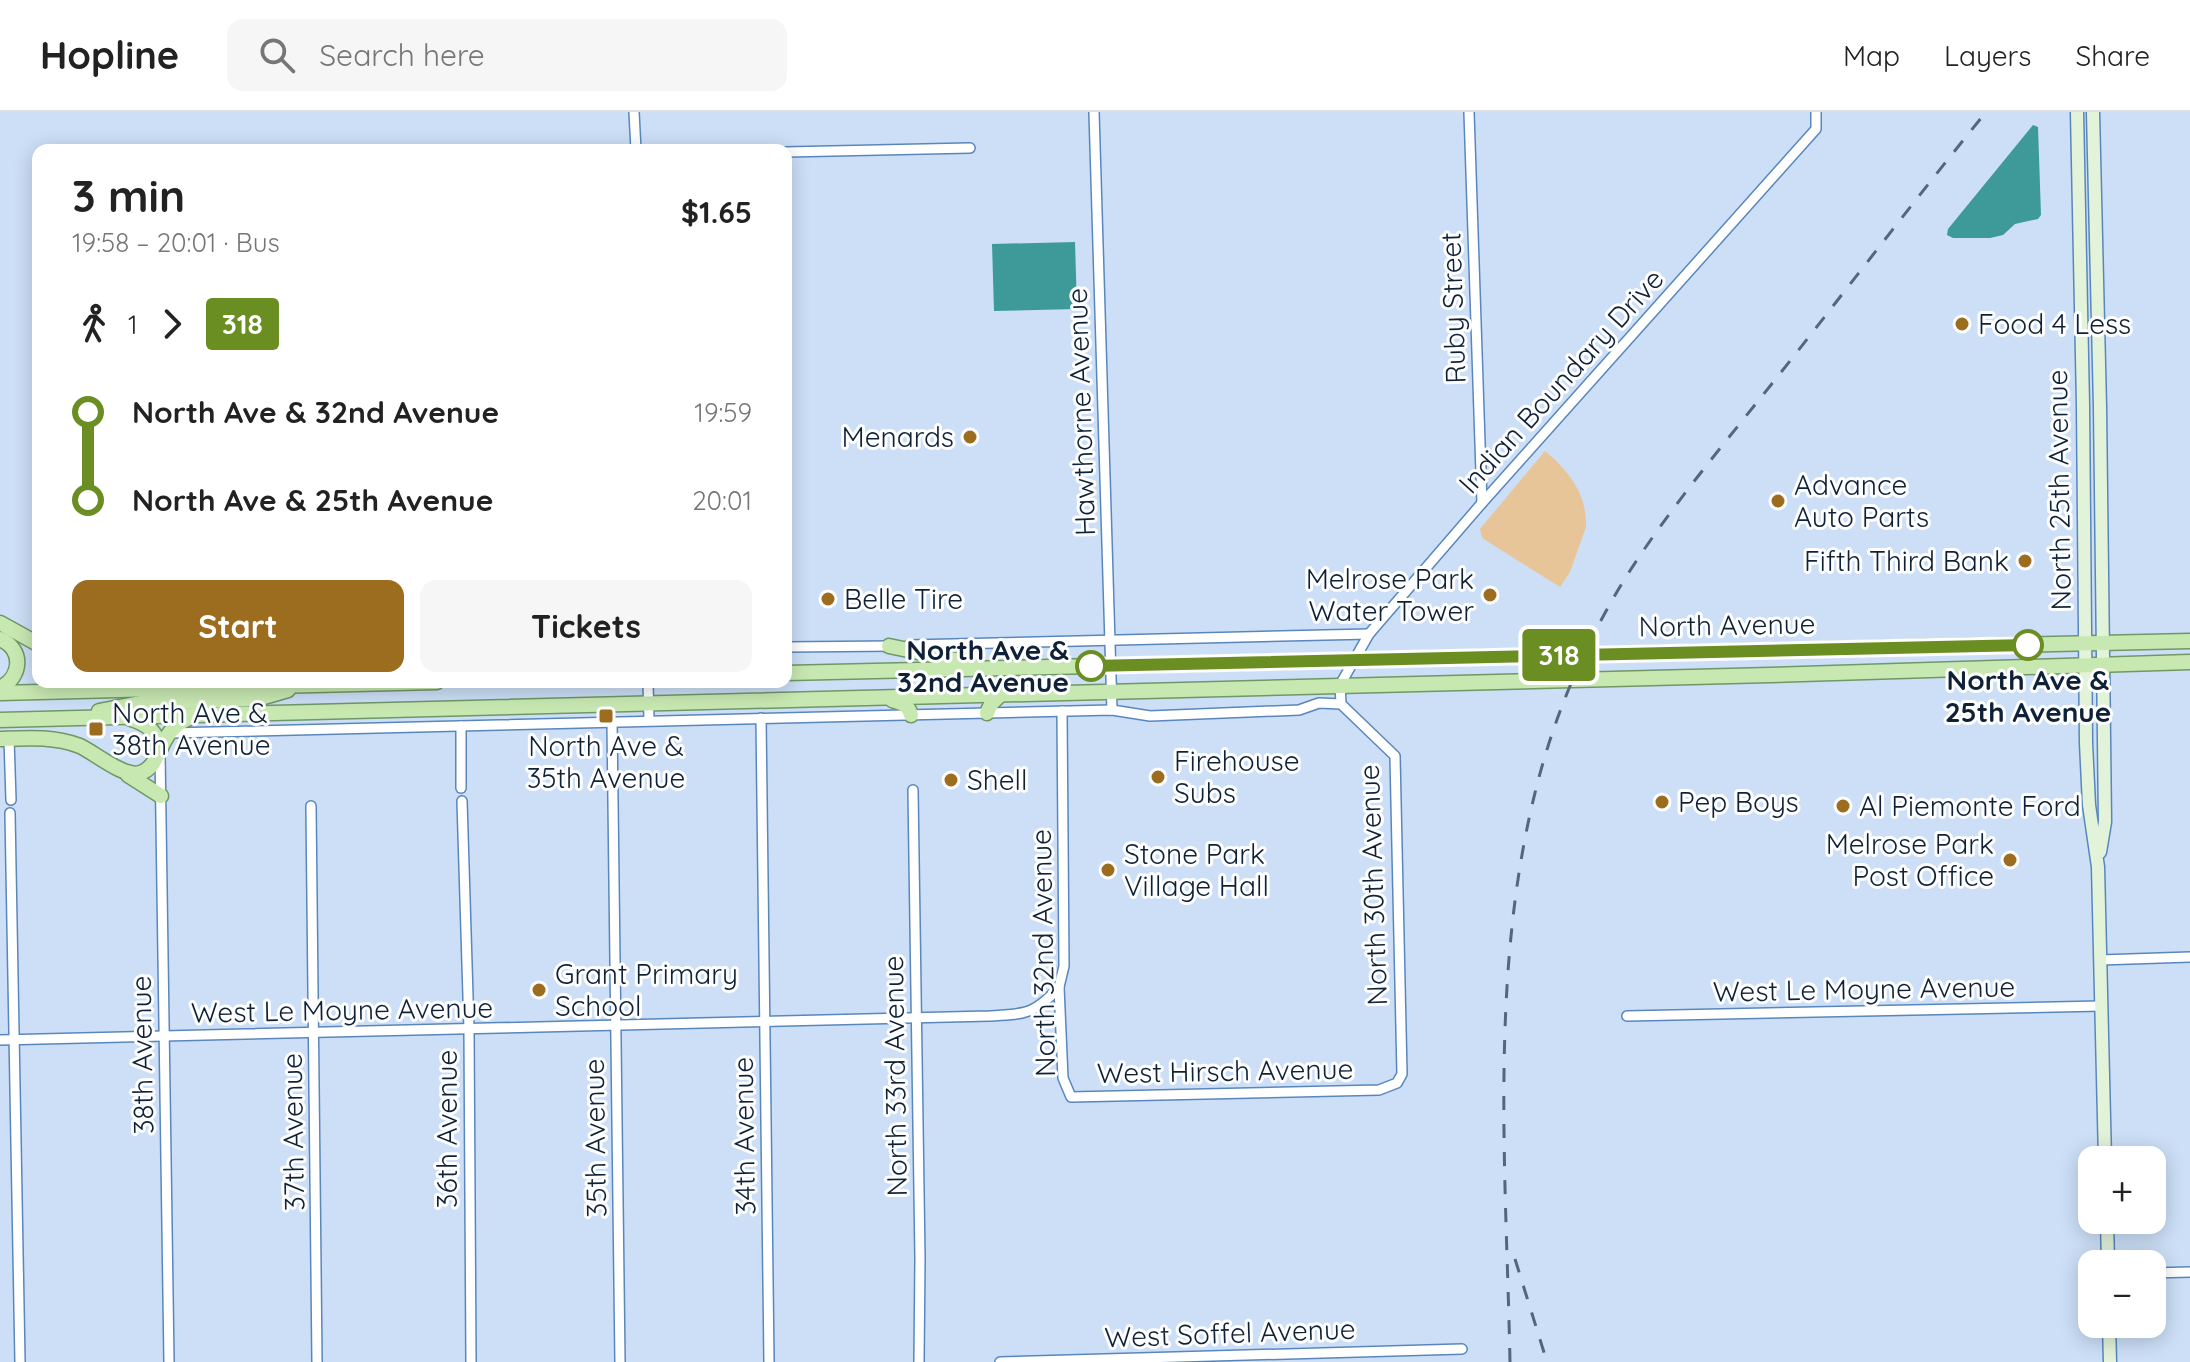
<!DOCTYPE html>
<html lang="en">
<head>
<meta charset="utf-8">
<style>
  :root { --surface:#fff; --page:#f6f6f6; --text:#222; --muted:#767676; --line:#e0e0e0; --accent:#9c6c1f }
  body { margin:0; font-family:Quicksand,sans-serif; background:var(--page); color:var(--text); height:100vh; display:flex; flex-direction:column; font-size:30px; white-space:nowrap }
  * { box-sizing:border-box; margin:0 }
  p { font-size:26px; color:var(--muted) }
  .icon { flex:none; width:44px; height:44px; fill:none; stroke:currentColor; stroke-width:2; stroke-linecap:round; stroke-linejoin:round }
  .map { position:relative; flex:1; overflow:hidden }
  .panel { position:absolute; left:32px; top:32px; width:760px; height:544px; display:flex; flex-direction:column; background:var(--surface); border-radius:16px; box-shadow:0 4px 20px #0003 }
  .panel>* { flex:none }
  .badge { padding:0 16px; border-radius:6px; font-size:28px; line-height:52px }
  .tools { position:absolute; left:2078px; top:1034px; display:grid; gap:16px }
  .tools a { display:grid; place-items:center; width:88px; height:88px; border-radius:16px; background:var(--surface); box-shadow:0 4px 20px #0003; font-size:40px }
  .map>.badge { position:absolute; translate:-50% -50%; box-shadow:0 0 0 4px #fff }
  .legs { display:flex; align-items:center; gap:12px; height:88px; padding:0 40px; font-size:26px }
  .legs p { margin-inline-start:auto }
  .summary { display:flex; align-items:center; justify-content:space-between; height:136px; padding:0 40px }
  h1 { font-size:44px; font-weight:700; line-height:60px }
  .action { display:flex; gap:16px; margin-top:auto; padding:16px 40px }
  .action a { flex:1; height:92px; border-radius:16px; background:var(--accent); color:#fff; font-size:32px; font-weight:700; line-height:92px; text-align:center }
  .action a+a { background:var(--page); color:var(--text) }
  ul { padding:0 40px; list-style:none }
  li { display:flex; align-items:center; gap:28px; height:88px; font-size:30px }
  li i { display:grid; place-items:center; width:12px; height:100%; margin:0 10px; background:currentColor }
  li i::after { content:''; width:20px; height:20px; margin:-10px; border:6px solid; border-radius:50%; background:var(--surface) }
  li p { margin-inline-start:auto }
  li:first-child i { background:linear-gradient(#0000 50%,currentColor 0) }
  li:last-child i { background:linear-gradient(currentColor 50%,#0000 0) }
  header { display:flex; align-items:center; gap:48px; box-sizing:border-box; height:112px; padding:0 40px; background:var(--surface); border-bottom:2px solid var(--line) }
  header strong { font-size:38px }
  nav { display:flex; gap:44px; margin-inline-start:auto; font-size:28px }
  .search { width:560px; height:72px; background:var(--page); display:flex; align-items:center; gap:20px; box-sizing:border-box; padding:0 28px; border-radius:16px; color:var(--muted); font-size:30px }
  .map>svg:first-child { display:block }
  .green { fill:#e7c599 }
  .water { fill:#3e9a98 }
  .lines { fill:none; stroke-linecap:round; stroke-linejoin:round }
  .minor-casing { stroke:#5987bd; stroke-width:12 }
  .secondary-casing { stroke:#5987bd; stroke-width:15 }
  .primary-casing { stroke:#6f9866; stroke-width:17 }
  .minor { stroke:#fff; stroke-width:9 }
  .secondary { stroke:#e3f3d9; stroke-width:12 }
  .primary { stroke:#c8e8b2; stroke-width:14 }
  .rail { stroke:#53667c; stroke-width:3; stroke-dasharray:14 14; stroke-linecap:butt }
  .line-1-casing { stroke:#fff; stroke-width:18 }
  .line-1 { stroke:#6b8e23; stroke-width:12 }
  .poi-dot { fill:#9c6c1f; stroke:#fefefe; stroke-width:3 }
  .stop-1-dot { fill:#fff; stroke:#6b8e23; stroke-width:4 }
  .labels { text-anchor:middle; stroke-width:6; stroke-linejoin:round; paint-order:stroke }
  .street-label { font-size:28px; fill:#0f2137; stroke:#fefefe }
  .poi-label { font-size:28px; fill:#0f2137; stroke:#fefefe; text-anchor:start }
  .stop-label { font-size:28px; font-weight:bold; fill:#0f2137; stroke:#fefefe; text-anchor:end }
</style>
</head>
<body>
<header>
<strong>Hopline</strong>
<div class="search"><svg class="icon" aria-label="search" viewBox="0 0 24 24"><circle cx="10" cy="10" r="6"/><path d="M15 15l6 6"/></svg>Search here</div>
<nav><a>Map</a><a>Layers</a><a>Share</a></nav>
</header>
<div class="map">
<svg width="2190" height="1250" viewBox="0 0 2190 1250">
  <rect width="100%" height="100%" fill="#ccdff7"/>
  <path class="green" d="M1545,339C1569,359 1587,382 1586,415L1570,460L1560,475L1482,426L1480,417Z"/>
  <g class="water">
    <polygon points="2033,13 2038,15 2041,103 2038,107 2015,112 2003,123 1990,126 1953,126 1947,123 1948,117"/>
    <polygon points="1075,130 1077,197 994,199 992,132"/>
  </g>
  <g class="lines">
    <defs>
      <g id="minor">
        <polyline points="634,0 636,38"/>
        <polyline points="1094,0 1112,598"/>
        <polyline points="1469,0 1482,391"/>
        <polyline points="786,40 970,36"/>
        <polyline points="909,533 1369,522"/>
        <polyline points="786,535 894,534"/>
        <polyline points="648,570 649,608"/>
        <polyline points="1062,599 1064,854 1059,875 1063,966 1071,985 1379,978 1397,971 1402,962 1395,644 1341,592 1340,573 1369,522 1482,391 1816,17 1816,0"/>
        <polyline points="761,606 769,1250"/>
        <polyline points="612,609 620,1250"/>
        <polyline points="461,614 461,676"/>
        <polyline points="170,621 1112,598 1150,604 1299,598 1319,591 1341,592"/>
        <polyline points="9,627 11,688"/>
        <polyline points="160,641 169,1250"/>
        <polyline points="913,678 920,1146 919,1250"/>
        <polyline points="462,689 469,917 471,1250"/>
        <polyline points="311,694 317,1250"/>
        <polyline points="10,701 20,1250"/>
        <polyline points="2100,848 2190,845"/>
        <polyline points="1627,904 2101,894"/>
        <path d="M0,928L989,904C1024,902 1035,903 1059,875"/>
        <polyline points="2152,1161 2190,1160"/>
        <polyline points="1000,1250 1462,1237"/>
      </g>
      <g id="secondary">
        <polyline points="2077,0 2083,293 2086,631 2089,693 2098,755 2105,1048"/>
        <polyline points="2093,0 2100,295 2105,710 2100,740"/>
        <polyline points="2107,1108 2108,1152"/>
        <polyline points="2109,1212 2110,1250"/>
      </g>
      <g id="primary">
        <polyline points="0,511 38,532"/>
        <path d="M0,527C24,537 22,565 0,576"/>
        <polyline points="889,534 970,551"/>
        <polyline points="786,561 2190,529"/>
        <polyline points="0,581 437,570"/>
        <path d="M892,588C901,591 908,592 911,603"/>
        <polyline points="99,599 140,591 257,587 288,578"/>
        <polyline points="987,601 991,592 1001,582"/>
        <path d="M131,607C147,612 156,619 160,635"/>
        <polyline points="0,608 1770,563 2190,550"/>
        <path d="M0,627C27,626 54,624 80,634C95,641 124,666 140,661C164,654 155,618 192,605"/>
        <polyline points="128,663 161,684"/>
      </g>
    </defs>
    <use href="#minor" class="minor-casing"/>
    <use href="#secondary" class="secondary-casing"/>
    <use href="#primary" class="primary-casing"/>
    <use href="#minor" class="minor"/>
    <use href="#secondary" class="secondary"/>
    <use href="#primary" class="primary"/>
    <g class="rail">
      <polyline points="1515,1147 1547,1250"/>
      <path d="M1510,1250C1506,1050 1487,839 1545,644C1565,577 1598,506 1637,448C1681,382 1733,321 1782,259C1850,173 1917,85 1986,0"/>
    </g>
  </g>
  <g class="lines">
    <defs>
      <polyline id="line-1" points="1091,554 2028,533"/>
    </defs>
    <use href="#line-1" class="line-1-casing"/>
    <use href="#line-1" class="line-1"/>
  </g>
  <g class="poi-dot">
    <circle cx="1962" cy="212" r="8"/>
    <circle cx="970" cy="325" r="8"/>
    <circle cx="1778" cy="389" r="8"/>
    <circle cx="2025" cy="449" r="8"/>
    <circle cx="1490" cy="483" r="8"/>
    <circle cx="828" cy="487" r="8"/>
    <rect x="598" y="596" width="16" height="16" rx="4"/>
    <rect x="88" y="609" width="16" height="16" rx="4"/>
    <circle cx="1158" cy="665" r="8"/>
    <circle cx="951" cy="668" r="8"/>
    <circle cx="1662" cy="690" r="8"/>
    <circle cx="1843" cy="694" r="8"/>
    <circle cx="2010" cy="748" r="8"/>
    <circle cx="1108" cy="758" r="8"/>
    <circle cx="539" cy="878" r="8"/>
  </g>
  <g class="stop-1-dot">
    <circle cx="2028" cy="533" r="14"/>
    <circle cx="1091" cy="554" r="14"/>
  </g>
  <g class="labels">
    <g class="street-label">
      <text transform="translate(1453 196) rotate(-92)" y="10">Ruby Street</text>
      <text transform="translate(1561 269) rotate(-48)" y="10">Indian Boundary Drive</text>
      <text transform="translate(1081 300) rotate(-92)" y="10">Hawthorne Avenue</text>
      <text transform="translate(2059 378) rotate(-91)" y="10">North 25th Avenue</text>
      <text transform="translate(1727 513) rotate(-1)" y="10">North Avenue</text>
      <text transform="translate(1373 773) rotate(-92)" y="10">North 30th Avenue</text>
      <text transform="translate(1043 841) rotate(-91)" y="10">North 32nd Avenue</text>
      <text transform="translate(1864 877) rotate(-1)" y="10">West Le Moyne Avenue</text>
      <text transform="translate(342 898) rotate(-1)" y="10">West Le Moyne Avenue</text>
      <text transform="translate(142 943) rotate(-91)" y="10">38th Avenue</text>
      <text transform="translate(1225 959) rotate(-1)" y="10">West Hirsch Avenue</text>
      <text transform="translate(895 964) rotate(-91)" y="10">North 33rd Avenue</text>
      <text transform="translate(447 1017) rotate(-90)" y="10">36th Avenue</text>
      <text transform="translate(293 1020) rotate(-91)" y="10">37th Avenue</text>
      <text transform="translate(744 1024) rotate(-91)" y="10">34th Avenue</text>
      <text transform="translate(595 1026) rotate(-91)" y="10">35th Avenue</text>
      <text transform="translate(1230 1221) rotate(-2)" y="10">West Soffel Avenue</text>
    </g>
    <g class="poi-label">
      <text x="1978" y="222">Food 4 Less</text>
      <text x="954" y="335" text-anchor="end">Menards</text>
      <text x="1794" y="383">Advance<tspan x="1794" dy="32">Auto Parts</tspan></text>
      <text x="2009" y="459" text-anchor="end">Fifth Third Bank</text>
      <text x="1474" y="477" text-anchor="end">Melrose Park<tspan x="1474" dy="32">Water Tower</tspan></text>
      <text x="844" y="497">Belle Tire</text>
      <text x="112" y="611">North Ave &amp;<tspan x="112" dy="32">38th Avenue</tspan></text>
      <text x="606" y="644" text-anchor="middle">North Ave &amp;<tspan x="606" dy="32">35th Avenue</tspan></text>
      <text x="1174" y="659">Firehouse<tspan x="1174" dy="32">Subs</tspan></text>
      <text x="967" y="678">Shell</text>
      <text x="1678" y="700">Pep Boys</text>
      <text x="1859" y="704">Al Piemonte Ford</text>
      <text x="1994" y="742" text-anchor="end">Melrose Park<tspan x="1994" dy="32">Post Office</tspan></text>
      <text x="1124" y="752">Stone Park<tspan x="1124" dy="32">Village Hall</tspan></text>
      <text x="555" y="872">Grant Primary<tspan x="555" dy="32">School</tspan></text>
    </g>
    <g class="stop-label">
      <text x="1069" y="548">North Ave &amp;<tspan x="1069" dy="32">32nd Avenue</tspan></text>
      <text x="2028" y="578" text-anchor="middle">North Ave &amp;<tspan x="2028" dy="32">25th Avenue</tspan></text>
    </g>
  </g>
</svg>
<div class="tools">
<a>+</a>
<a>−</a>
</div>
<b class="badge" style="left:1559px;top:543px;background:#6b8e23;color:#fff">318</b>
<section class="panel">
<div class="summary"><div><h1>3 min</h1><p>19:58 – 20:01 · Bus</p></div><b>$1.65</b></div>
<div class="legs"><svg class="icon" aria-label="walk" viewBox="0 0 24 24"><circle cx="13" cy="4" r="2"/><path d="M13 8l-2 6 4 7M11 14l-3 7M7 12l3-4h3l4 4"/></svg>1<svg class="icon" aria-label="forward" viewBox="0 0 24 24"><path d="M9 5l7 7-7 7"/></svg><b class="badge" style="background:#6b8e23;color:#fff">318</b></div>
<ul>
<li><i style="color:#6b8e23"></i><b>North Ave &amp; 32nd Avenue</b><p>19:59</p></li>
<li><i style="color:#6b8e23"></i><b>North Ave &amp; 25th Avenue</b><p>20:01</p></li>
</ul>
<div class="action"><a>Start</a><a>Tickets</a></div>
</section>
</div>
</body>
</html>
